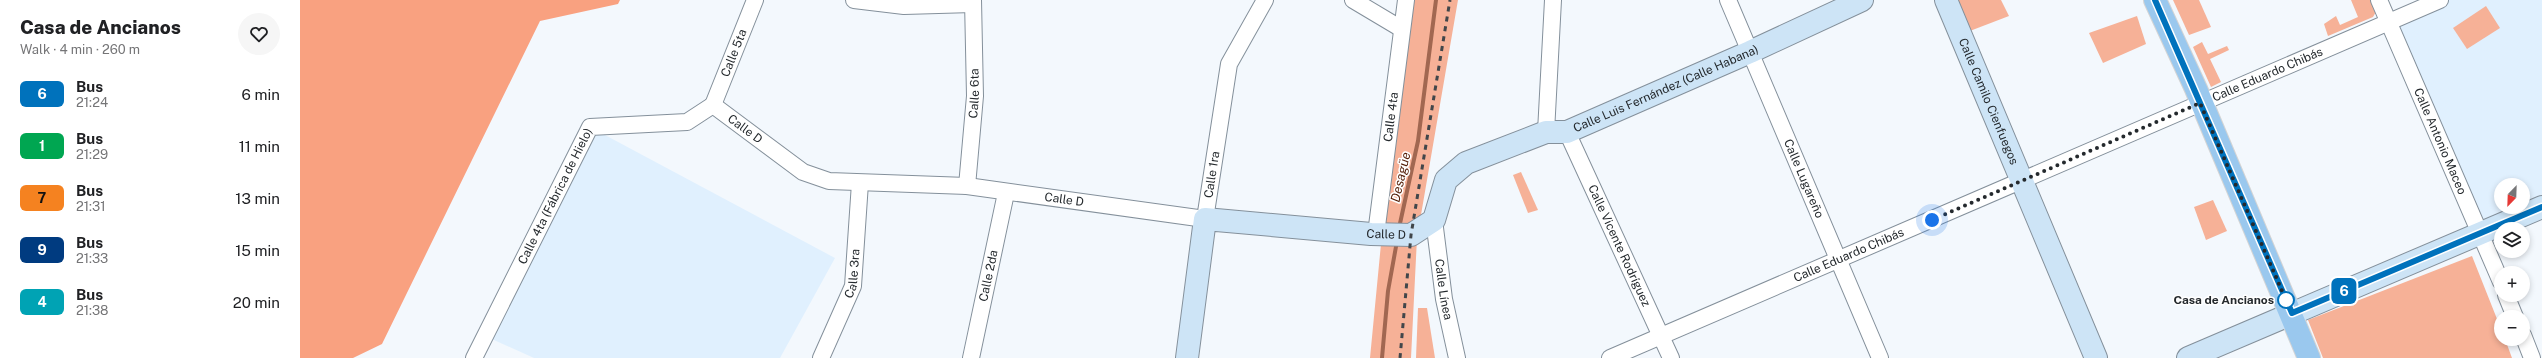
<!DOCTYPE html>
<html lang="en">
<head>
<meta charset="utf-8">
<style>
  :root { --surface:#fff; --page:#f6f6f6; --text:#202124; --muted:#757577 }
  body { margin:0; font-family:"Public Sans",sans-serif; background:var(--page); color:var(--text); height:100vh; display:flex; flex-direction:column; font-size:15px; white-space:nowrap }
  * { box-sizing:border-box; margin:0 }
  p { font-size:13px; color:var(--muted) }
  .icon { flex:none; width:22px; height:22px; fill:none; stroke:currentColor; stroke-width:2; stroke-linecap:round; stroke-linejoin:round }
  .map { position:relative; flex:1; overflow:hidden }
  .details { display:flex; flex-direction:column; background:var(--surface); width:300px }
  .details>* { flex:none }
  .badge { padding:0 8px; border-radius:6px; font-size:14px; line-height:26px }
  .needle { width:26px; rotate:203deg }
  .tools { position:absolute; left:2194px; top:178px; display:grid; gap:8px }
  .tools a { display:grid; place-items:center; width:36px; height:36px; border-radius:50%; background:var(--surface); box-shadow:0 2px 6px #0003; font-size:20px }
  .you { position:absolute; width:20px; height:20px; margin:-10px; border:3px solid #fff; border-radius:50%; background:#1a73e8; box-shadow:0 0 0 6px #1a73e833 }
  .map>.badge { position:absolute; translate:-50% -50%; box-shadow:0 0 0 2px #fff }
  .round { display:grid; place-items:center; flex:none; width:42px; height:42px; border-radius:21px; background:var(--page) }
  .overview { display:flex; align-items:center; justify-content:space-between; height:68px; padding:0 20px }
  h1 { font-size:19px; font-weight:800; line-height:30px }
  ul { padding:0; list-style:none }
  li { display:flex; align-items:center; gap:12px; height:52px; padding:0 20px }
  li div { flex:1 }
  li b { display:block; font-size:15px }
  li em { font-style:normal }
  li .badge { min-width:44px; font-weight:700; text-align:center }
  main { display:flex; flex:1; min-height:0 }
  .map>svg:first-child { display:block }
  .built { fill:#e0f0fe; fill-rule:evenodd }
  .green { fill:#f6b197 }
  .forest { fill:#f9a180 }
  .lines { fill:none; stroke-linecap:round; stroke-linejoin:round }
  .stream { stroke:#a16751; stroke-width:4 }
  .street-casing { stroke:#84909b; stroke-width:18 }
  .secondary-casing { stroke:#84909b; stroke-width:24 }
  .primary-casing { stroke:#d3d4d5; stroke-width:24 }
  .street { stroke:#fff; stroke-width:16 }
  .secondary { stroke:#cde4f6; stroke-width:22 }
  .primary { stroke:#9ac8ee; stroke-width:22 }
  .rail { stroke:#41464a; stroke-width:3; stroke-dasharray:5 5; stroke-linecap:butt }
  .line-casing { stroke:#fff; stroke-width:9 }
  .line { stroke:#0072bc; stroke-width:6 }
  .walk { stroke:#24292d; stroke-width:4; stroke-dasharray:0 7.2 }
  .stop-dot { fill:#fff; stroke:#0072bc; stroke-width:2 }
  .labels { text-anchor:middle; stroke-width:3; stroke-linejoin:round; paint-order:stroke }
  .street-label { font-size:12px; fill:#24292d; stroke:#fff }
  .stop-label { font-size:12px; font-weight:bold; fill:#24292d; stroke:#fff; text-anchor:end }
  .water-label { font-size:13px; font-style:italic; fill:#511b04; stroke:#fff }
</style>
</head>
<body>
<main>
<section class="details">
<div class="overview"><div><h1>Casa de Ancianos</h1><p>Walk · 4 min · 260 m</p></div><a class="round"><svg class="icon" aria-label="heart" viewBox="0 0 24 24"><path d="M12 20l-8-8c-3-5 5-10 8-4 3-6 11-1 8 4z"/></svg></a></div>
<ul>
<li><span class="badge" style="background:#0072bc;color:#fff">6</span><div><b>Bus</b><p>21:24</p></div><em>6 min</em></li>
<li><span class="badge" style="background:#00a651;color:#fff">1</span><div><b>Bus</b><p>21:29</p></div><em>11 min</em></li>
<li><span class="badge" style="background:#f58220;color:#111">7</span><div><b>Bus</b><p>21:31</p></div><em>13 min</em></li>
<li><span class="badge" style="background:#003b80;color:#fff">9</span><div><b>Bus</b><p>21:33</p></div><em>15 min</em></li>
<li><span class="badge" style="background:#00a3b4;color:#fff">4</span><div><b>Bus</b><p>21:38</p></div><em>20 min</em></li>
</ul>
</section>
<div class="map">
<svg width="2242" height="358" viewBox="0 0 2242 358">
  <rect width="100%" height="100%" fill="#f3f8fd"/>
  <g class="built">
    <path d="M2140,0H2242V207L2181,233L2088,22ZM2201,185H2223V207H2201Z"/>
    <polygon points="290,127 535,258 480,358 234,358 185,336"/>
  </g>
  <g class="green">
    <polygon points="1108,0 1158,0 1117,238 1111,358 1070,358 1102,26"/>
    <polygon points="1659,0 1701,0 1709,16 1662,34 1649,4"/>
    <polygon points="1873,0 1899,0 1911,27 1889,35"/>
    <polygon points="2051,0 2072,0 2077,10 2073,17 2028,36 2024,24 2036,16 2040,25 2058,17"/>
    <polygon points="2186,6 2200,28 2167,49 2153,28"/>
    <polygon points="1837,16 1846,44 1803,63 1789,33"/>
    <polygon points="1902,42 1908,54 1927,46 1929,50 1910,59 1921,82 1911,87 1893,47"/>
    <polygon points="1221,172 1238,210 1228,213 1213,175"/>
    <polygon points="1913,200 1927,231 1906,240 1894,207"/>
    <polygon points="2172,256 2201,329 2201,339 2205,339 2212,358 2023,358 2008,320"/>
    <polygon points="1118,308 1127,308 1135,358 1116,358"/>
  </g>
  <polygon class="forest" points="0,0 320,0 318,4 240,21 82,344 53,358 0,358"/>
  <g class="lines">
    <g class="stream">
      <polyline points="1099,228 1118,141 1136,0"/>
      <polyline points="1082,358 1088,291 1097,241"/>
    </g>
    <defs>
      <g id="street">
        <polyline points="554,0 604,6 673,4"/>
        <polyline points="1053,0 1100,28"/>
        <path id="s1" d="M1428,0L1580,358"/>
        <path id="s2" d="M2079,0L2201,282"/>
        <path id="s3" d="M413,105L503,172L529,181L667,186L905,219L929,64L965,0"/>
        <path id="s4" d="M413,105L455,0"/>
        <polyline points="1246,132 1253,0"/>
        <path id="s5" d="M1267,132L1371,358"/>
        <path id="s6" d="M667,186L675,96L673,0"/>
        <path id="s7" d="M1134,220L1144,299L1157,358"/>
        <path id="s8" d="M1076,234L1106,0"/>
        <polyline points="2206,295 2215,317"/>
        <polyline points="2223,335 2232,358"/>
        <path id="s9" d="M174,358L290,127L387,122L413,105"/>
        <path id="s10" d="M521,358L553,286L560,183"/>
        <path id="s11" d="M671,358L706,193"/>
        <path id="s12" d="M1310,358L2140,0"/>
      </g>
      <g id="secondary">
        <path id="s13" d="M1646,0L1796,358"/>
        <path id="s14" d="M887,358L905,219L1071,234L1111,235L1134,220L1146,180L1166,163L1246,132H1267L1450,52L1562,0"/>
        <polyline points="1888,358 2242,207"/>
      </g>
      <polyline id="primary" points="1855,0 1896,89 2009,358"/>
    </defs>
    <use href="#street" class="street-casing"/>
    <use href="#secondary" class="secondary-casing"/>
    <use href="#primary" class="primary-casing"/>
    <use href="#street" class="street"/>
    <use href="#secondary" class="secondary"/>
    <use href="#primary" class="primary"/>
    <polyline class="rail" points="1100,358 1111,235 1150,0"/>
  </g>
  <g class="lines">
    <defs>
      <polyline id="line" points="1855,0 1992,313 2242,207"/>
    </defs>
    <use href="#line" class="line-casing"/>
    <use href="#line" class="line"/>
    <polyline class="walk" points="1632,220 1900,103 1986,300"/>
  </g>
  <circle class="stop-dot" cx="1986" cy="300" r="8"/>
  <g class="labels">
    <g class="street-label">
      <text dy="4" stroke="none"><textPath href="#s4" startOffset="56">Calle 5ta</textPath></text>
      <text dy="4" stroke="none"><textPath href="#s12" startOffset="716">Calle Eduardo Chibás</textPath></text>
      <text dy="4" stroke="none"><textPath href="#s14" startOffset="657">Calle Luis Fernández (Calle Habana)</textPath></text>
      <text dy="4" stroke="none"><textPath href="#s6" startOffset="93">Calle 6ta</textPath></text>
      <text dy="4" stroke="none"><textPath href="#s13" startOffset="110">Calle Camilo Cienfuegos</textPath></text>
      <text dy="4" stroke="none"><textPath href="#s8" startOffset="118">Calle 4ta</textPath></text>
      <text dy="4" stroke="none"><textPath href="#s3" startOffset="40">Calle D</textPath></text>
      <text dy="4" stroke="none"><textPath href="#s2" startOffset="154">Calle Antonio Maceo</textPath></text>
      <text dy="4" stroke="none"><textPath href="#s3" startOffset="563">Calle 1ra</textPath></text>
      <text dy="4" stroke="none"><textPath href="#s1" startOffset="194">Calle Lugareño</textPath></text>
      <text dy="4" stroke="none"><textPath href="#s9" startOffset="181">Calle 4ta (Fábrica de Hielo)</textPath></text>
      <text dy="4" stroke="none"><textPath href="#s3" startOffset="376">Calle D</textPath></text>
      <text dy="4" stroke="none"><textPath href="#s14" startOffset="322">Calle D</textPath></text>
      <text dy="4" stroke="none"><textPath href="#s5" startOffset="125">Calle Vicente Rodríguez</textPath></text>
      <text dy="4" stroke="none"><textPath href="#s12" startOffset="260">Calle Eduardo Chibás</textPath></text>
      <text dy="4" stroke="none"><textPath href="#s10" startOffset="91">Calle 3ra</textPath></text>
      <text dy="4" stroke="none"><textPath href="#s11" startOffset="84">Calle 2da</textPath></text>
      <text dy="4" stroke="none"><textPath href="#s7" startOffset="70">Calle Línea</textPath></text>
    </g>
    <g class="stop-label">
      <text x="1974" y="304">Casa de Ancianos</text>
    </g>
    <g class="water-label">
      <text transform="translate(1100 177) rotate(-77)" y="5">Desagüe</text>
    </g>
  </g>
</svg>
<div class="tools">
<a><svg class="needle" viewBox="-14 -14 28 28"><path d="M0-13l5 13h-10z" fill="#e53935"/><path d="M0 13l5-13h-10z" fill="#757577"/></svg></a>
<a><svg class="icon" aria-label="layers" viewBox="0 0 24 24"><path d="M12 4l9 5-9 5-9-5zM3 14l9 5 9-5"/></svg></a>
<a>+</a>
<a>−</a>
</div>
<div class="you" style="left:1632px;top:220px"></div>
<b class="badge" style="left:2044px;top:291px;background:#0072bc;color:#fff">6</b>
</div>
</main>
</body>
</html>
